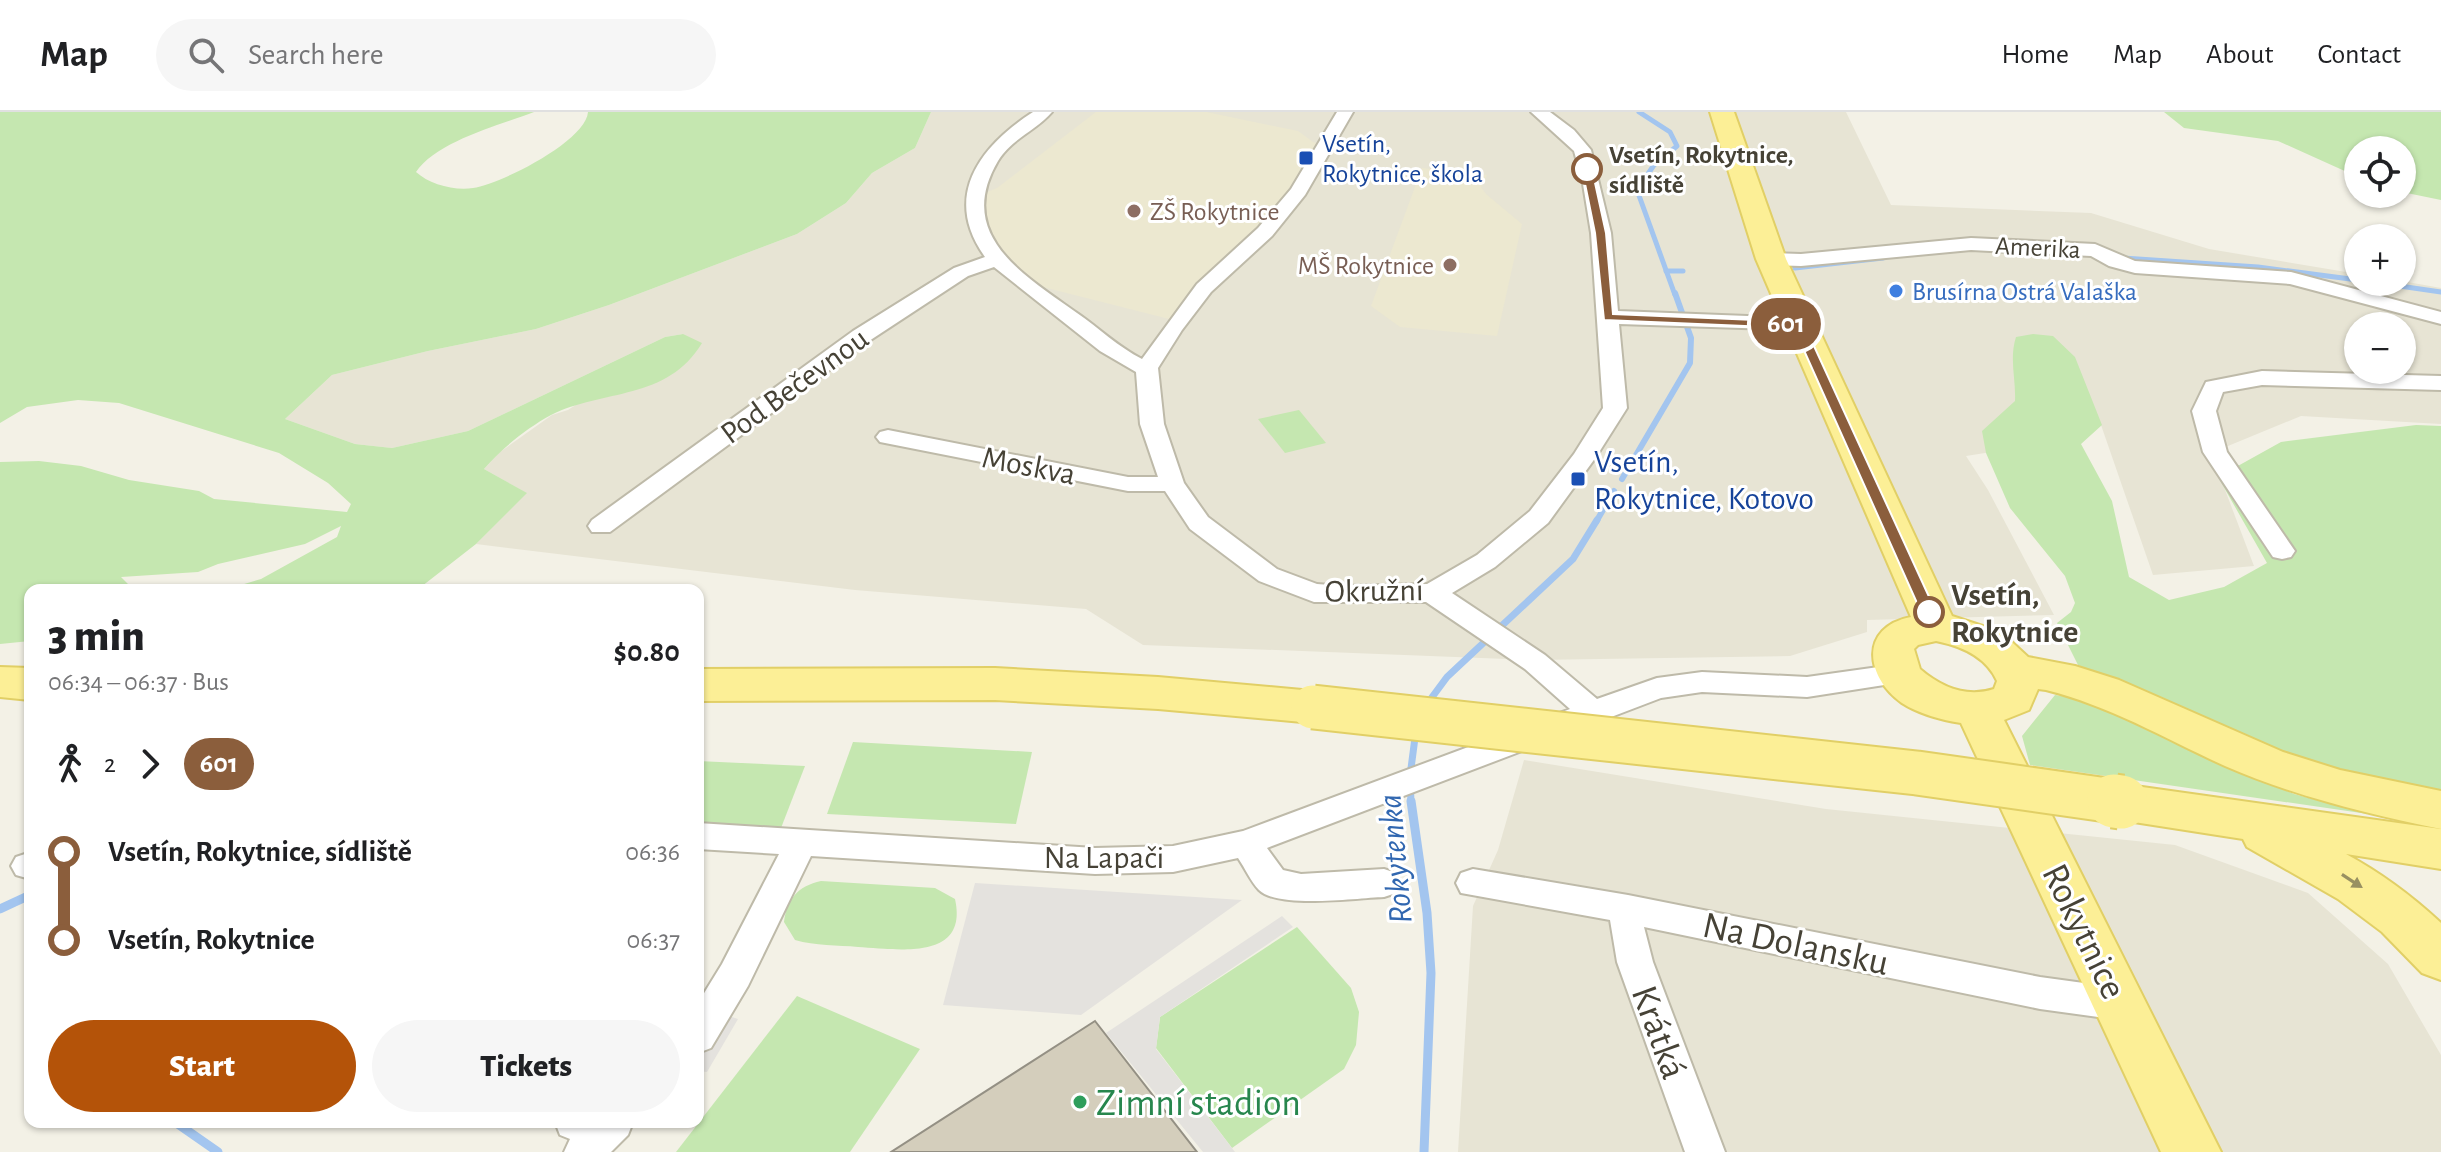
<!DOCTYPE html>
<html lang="en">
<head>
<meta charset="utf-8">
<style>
  :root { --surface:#fff; --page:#f6f6f6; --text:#202124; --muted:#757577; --line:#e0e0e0; --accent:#b45309 }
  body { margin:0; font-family:"Alegreya Sans",sans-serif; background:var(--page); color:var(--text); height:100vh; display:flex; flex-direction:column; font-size:30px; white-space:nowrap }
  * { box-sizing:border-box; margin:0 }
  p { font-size:26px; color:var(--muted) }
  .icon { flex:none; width:44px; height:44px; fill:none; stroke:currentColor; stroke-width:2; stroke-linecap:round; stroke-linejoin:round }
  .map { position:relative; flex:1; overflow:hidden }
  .panel { position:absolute; left:24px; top:472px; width:680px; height:544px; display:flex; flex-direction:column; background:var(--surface); border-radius:16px; box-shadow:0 2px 6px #0004 }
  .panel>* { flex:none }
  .badge { padding:0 16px; border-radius:26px; font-size:28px; line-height:52px }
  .fabs { position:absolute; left:2344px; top:24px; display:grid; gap:16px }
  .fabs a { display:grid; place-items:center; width:72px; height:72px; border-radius:50%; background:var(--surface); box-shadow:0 2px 6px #0004; font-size:40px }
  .map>.badge { position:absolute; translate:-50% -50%; box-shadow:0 0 0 4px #fff }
  .legs { display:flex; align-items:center; gap:12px; height:88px; padding:0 24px; font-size:26px }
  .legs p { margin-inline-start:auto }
  .overview { display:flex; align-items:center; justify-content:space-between; height:136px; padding:0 24px }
  h1 { font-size:44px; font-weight:800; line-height:60px }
  .button { display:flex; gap:16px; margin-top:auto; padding:16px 24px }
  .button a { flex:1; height:92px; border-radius:48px; background:var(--accent); color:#fff; font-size:32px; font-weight:800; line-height:92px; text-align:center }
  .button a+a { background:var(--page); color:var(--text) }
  ul { padding:0 24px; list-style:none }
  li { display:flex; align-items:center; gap:28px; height:88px; font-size:30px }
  li i { display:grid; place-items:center; width:12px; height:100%; margin:0 10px; background:currentColor }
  li i::after { content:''; width:20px; height:20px; margin:-10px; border:6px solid; border-radius:50%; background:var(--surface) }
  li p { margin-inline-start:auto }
  li:first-child i { background:linear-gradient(#0000 50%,currentColor 0) }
  li:last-child i { background:linear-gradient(currentColor 50%,#0000 0) }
  header { display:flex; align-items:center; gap:48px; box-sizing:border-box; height:112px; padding:0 40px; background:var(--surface); border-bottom:2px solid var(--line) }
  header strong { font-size:38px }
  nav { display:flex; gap:44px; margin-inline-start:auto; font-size:28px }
  .search { width:560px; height:72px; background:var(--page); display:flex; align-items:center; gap:20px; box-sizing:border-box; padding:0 28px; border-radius:44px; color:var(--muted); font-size:30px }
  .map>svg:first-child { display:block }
  .residential { fill:#e7e4d4; fill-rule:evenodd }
  .education { fill:#ece8d0 }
  .green { fill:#c5e7b0 }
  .parking { fill:#e4e2de }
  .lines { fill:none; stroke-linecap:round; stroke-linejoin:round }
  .stream-far3 { stroke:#a3c5ef; stroke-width:5 }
  .stream-far2 { stroke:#a3c5ef; stroke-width:6 }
  .stream-far1 { stroke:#a3c5ef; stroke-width:7 }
  .stream { stroke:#a3c5ef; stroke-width:9 }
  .building { fill:#d4cebc; stroke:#949084; stroke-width:2 }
  .street-casing { stroke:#bebaa9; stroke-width:4 }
  .primary-casing { stroke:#e1cf66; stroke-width:4 }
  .street { fill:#fff; fill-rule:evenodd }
  .primary { fill:#fcef96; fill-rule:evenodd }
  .primary-bridge-far1-casing { stroke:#e1cf66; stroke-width:47; stroke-linecap:butt }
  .primary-bridge-casing { stroke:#e1cf66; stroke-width:57; stroke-linecap:butt }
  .primary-bridge-far1 { stroke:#fcef96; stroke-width:43 }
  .primary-bridge { stroke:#fcef96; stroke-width:53 }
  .oneway { fill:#989061 }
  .line-1 { fill:#8b5e3c; stroke:#fff; stroke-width:2 }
  .transit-dot { fill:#1a4fb4; stroke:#fff; stroke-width:3 }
  .stop-1-dot { fill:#fff; stroke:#8b5e3c; stroke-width:4 }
  .education-dot { fill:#8d6e63; stroke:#fff; stroke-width:3 }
  .shop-dot { fill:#3f7fe0; stroke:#fff; stroke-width:3 }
  .leisure-dot { fill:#2e9e5b; stroke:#fff; stroke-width:3 }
  .labels { text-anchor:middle; stroke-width:6; stroke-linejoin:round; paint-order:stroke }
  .far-transit-label { font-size:26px; fill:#164399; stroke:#fff; text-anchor:start }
  .far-stop-label { font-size:26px; font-weight:bold; fill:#464236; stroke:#fff; text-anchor:start }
  .far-education-label { font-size:26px; fill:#785e54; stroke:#fff; text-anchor:start }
  .far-street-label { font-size:26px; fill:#464236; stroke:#fff }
  .far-shop-label { font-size:26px; fill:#366cbe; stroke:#fff; text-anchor:start }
  .street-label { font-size:32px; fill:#464236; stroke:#fff }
  .transit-label { font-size:32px; fill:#164399; stroke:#fff; text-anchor:start }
  .stop-label { font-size:32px; font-weight:bold; fill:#464236; stroke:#fff; text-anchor:start }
  .water-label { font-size:34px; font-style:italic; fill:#3167b0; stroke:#fff }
  .near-street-label { font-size:38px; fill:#464236; stroke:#fff }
  .near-leisure-label { font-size:38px; fill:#27864d; stroke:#fff; text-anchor:start }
</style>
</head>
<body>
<header>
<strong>Map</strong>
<div class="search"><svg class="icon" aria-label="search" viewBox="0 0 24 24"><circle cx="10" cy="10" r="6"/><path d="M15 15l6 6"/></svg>Search here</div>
<nav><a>Home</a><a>Map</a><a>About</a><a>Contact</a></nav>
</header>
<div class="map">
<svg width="2441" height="1040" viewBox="0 0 2441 1040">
  <rect width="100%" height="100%" fill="#f3f1e6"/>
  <g class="residential">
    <path d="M931,0H1846L1891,93L2091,101L2209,137L2358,162V170L2402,169L2441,176V312L2301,304L2211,341L2254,454L2153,463L2101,313L2067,328L1966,344L1988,378L2054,503L1867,508V520L1790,544L1534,548L1143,533L1086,497L855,478L476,432L526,381L484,357L500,340L552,303L568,298L683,222L665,225L468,319L392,336L355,332L285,307L332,263L428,239L536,217L609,193L797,122L846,91L872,61L915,36ZM2358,214H2402V258H2358Z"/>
    <polygon points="1524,648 1826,697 2175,733 2308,781 2388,852 2441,943 2441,1040 1458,1040 1473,794 1498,738"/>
  </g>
  <g class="education">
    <polygon points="1096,0 1206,0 1298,19 1313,30 1327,34 1299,79 1177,209 1039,174 997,147 987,116 985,81 997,76"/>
    <polygon points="1422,56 1487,63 1481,75 1486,82 1522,112 1497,224 1400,215 1371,194"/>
  </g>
  <g class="green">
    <path d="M0,0H534C500,13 437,29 416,60C429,72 454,79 473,76C501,72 586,29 588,0H931L915,36L872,61L846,91L797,122L609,193L536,217L428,239L332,263L285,307L355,332L392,336L468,319L665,225L683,222L702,231C667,289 603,277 551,303C527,316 501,337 484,357L527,381L476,432L417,478H224L261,467L337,425L341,414L305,432L218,452L198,460L121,465L134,478H30V529L0,532V350L39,349L81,354L129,368L199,379L214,387L347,400L351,392L328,371L279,341L119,291L78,288L27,295L0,311Z"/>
    <polygon points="2164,0 2441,0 2441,88 2402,80 2402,38 2358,38 2358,65 2278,29 2184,16"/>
    <path d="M2033,222L2053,224L2075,245L2102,313L2081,332L2112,389L2129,465L2169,488L2224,475L2267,451L2218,365L2281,330L2416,313L2441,314V681L2321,655L2213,614L2078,553L2057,511L2071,500L2075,491L2065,464L2010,396L1986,341L1982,319L2015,289C2016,266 2009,247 2016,225Z"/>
    <polygon points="1299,298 1326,331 1285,341 1258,307"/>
    <polygon points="2055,583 2093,589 2209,646 2294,682 2368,702 2030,653 2022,624"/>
    <polygon points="853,630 1032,640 1016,712 827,702"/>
    <polygon points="698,649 805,654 781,716 698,713"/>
    <path d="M821,769L935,776L955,787C969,850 896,837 858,835C838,833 815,834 795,828L784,810C787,787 798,774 821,769Z"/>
    <polygon points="1297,815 1351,876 1359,900 1356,933 1344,957 1232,1036 1156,936 1160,905"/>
    <polygon points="797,884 920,937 850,1040 676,1040"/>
  </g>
  <g class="parking">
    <polygon points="975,771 1242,788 1081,903 943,893"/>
    <polygon points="1282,804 1293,815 1160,905 1156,937 1235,1040 1203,1040 1106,921"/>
    <polygon points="713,899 738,907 707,960 698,959 698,919"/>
  </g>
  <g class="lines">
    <g class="stream-far3">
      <polyline points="1639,0 1670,20 1677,34 1654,53 1637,78 1675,183"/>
      <polyline points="2123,146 2258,155 2358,168"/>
      <polyline points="1795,156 1883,146"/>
      <polyline points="1666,159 1683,159"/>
      <polyline points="2372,170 2441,180"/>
    </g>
    <g class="stream-far2">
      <polyline points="1622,367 1690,251 1691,226 1675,181"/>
      <polyline points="1596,410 1614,379"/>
    </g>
    <g class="stream-far1">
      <polyline points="1427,592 1447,565 1573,447 1597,408"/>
      <polyline points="1411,691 1410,664 1416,618"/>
    </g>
    <g class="stream">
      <polyline points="1411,689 1427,801 1431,861 1424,1040"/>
      <polyline points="0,797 30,783"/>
      <polyline points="175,1010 218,1040"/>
    </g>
  </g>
  <polygon class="building" points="1095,909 1197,1040 891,1040"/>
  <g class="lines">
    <defs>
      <g id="street">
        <path d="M1033,0H1052C1036,19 1012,26 998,49C954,123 1024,163 1077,201C1099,216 1118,235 1142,247L1197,172L1258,116L1291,77L1337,0H1353L1305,83L1272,124L1211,180L1182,218L1158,256L1164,312L1184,371L1208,405L1277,457L1317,472L1344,474L1427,472L1477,443L1530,399L1574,342L1603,296L1591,121L1583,72L1574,39L1531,0H1550L1574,18L1591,38L1611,121L1618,199L1799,206L1810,212L1799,218L1619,212L1627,296L1596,345L1548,411L1495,455L1452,481L1545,543L1597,587L1657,566L1702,560L1807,565L1900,552L1910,555L1914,562L1910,569L1807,585L1702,580L1661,586L1267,736L1283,758L1301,762L1384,757L1396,761L1401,771L1396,781L1384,785C1357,786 1278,797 1259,778C1251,770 1245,756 1238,746L1173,760L1095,762L811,744L748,874L711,936L698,941V891L722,852L779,742L698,737V711L1095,736L1173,734L1243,719L1570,597L1525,557L1426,490H1314L1259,469L1190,417L1165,379H1128L880,330L876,325L880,320L888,318L1128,365H1158L1140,312L1136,260L1100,239L994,155L968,164L869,229L610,420H592L588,414L592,408L853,219L954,156L985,145C942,85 979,35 1033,0Z"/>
        <polygon points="1971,126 2095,132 2135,149 2291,160 2441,200 2441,212 2290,172 2135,161 2109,154 2091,144 1971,138 1801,154 1771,153 1761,147 1771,141 1801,142"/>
        <polygon points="2262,259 2441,264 2441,278 2262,273 2223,280 2216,299 2227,340 2295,439 2291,445 2282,447 2273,445 2203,340 2192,299 2206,270"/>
        <polygon points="28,741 30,741 30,767 16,763 11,754 16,745"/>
        <polygon points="1473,757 1628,783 2040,865 2120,876 2133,881 2138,892 2133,903 2120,908 2040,897 1644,815 1653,850 1725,1040 1685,1040 1617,850 1610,808 1461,781 1456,771 1461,761"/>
        <polygon points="555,1010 633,1010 628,1023 611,1040 564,1040 570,1027 560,1023"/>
      </g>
      <g id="primary">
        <path d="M1710,0H1734L1786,147L1952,504L2001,520L2028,545L2075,554L2119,568L2283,640L2340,658L2441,679V717C2368,702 2294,684 2225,654C2166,627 2110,594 2046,578L2038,577L2029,598L2004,608L2221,1040H2161L1961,611C1942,608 1919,602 1902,591C1865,565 1859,515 1911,505L1756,147ZM1936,529C1961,534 1986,544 1997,569L1994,577C1966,586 1941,575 1920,557L1914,537L1918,533Z"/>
        <polygon points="0,555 30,556 30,588 0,585"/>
        <polygon points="995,556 1158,565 1313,579 1329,584 1335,595 1329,606 1313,611 1158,597 995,588 698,589 698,557"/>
        <path d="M2121,672L2441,717V757L2346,742C2381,761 2412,784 2441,811V868L2422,861L2382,820L2338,787L2247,735L2243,727L2121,708L2104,703L2097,690L2104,677Z"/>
      </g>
    </defs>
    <use href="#street" class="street-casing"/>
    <use href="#primary" class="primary-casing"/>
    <use href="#street" class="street"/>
    <use href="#primary" class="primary"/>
    <defs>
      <polyline id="primary-bridge-far1" points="1313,595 1917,661 2121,690"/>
      <polyline id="primary-bridge" points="2114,689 2121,690"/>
    </defs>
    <use href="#primary-bridge-far1" class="primary-bridge-far1-casing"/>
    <use href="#primary-bridge" class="primary-bridge-casing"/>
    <use href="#primary-bridge-far1" class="primary-bridge-far1"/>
    <use href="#primary-bridge" class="primary-bridge"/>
  </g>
  <defs><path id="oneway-solid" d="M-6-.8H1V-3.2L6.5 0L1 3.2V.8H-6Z" transform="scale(2)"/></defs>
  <use class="oneway" href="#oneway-solid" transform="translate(2352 769) rotate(33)"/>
  <polygon class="line-1" points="1587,54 1592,57 1606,121 1613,202 1803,210 1936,500 1934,503 1923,503 1921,500 1794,216 1604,208 1595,121 1582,57"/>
  <g class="transit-dot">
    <rect x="1298" y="38" width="16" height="16" rx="4"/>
    <rect x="1570" y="359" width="16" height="16" rx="4"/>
  </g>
  <g class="stop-1-dot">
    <circle cx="1587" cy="57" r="14"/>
    <circle cx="1929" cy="500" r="14"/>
  </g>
  <g class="education-dot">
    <circle cx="1134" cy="99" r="8"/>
    <circle cx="1450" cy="153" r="8"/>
  </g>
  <circle class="shop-dot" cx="1896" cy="179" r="8"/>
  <circle class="leisure-dot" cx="1080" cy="990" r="8"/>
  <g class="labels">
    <g class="far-transit-label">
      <text x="1322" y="40">Vsetín,<tspan x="1322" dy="30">Rokytnice, škola</tspan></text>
    </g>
    <g class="far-stop-label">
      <text x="1609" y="51">Vsetín, Rokytnice,<tspan x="1609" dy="30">sídliště</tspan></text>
    </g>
    <g class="far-education-label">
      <text x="1150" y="108">ZŠ Rokytnice</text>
      <text x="1434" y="162" text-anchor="end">MŠ Rokytnice</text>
    </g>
    <g class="far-street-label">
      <text transform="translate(2038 135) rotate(3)" y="9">Amerika</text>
    </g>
    <g class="far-shop-label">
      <text x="1912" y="188">Brusírna Ostrá Valaška</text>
    </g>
    <g class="street-label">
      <text transform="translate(794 273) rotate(-36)" y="11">Pod Bečevnou</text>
      <text transform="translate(1029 353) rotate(11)" y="11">Moskva</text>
      <text transform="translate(1374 478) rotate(-1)" y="11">Okružní</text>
      <text x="1104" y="756">Na Lapači</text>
    </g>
    <g class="transit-label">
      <text x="1594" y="360">Vsetín,<tspan x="1594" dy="37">Rokytnice, Kotovo</tspan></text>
    </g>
    <g class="stop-label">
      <text x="1951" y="493">Vsetín,<tspan x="1951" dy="37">Rokytnice</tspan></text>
    </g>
    <g class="water-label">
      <text transform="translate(1394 747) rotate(-95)" y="12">Rokytenka</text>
    </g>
    <g class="near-street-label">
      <text transform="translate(2085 819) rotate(64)" y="13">Rokytnice</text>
      <text transform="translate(1796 831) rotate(12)" y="13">Na Dolansku</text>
      <text transform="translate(1660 920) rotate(70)" y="13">Krátká</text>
    </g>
    <g class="near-leisure-label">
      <text x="1096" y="1003">Zimní stadion</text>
    </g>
  </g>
</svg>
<div class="fabs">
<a><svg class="icon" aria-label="locate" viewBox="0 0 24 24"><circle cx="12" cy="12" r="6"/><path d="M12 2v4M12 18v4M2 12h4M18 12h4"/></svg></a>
<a>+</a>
<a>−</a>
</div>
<b class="badge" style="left:1786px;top:212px;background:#8b5e3c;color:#fff">601</b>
<section class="panel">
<div class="overview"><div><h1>3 min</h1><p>06:34 – 06:37 · Bus</p></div><b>$0.80</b></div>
<div class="legs"><svg class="icon" aria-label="walk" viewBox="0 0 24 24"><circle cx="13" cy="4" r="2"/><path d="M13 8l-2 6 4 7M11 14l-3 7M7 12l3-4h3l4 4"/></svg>2<svg class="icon" aria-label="forward" viewBox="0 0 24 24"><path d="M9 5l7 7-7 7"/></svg><b class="badge" style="background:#8b5e3c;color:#fff">601</b></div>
<ul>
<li><i style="color:#8b5e3c"></i><b>Vsetín, Rokytnice, sídliště</b><p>06:36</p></li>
<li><i style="color:#8b5e3c"></i><b>Vsetín, Rokytnice</b><p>06:37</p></li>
</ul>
<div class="button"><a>Start</a><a>Tickets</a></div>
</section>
</div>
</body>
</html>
